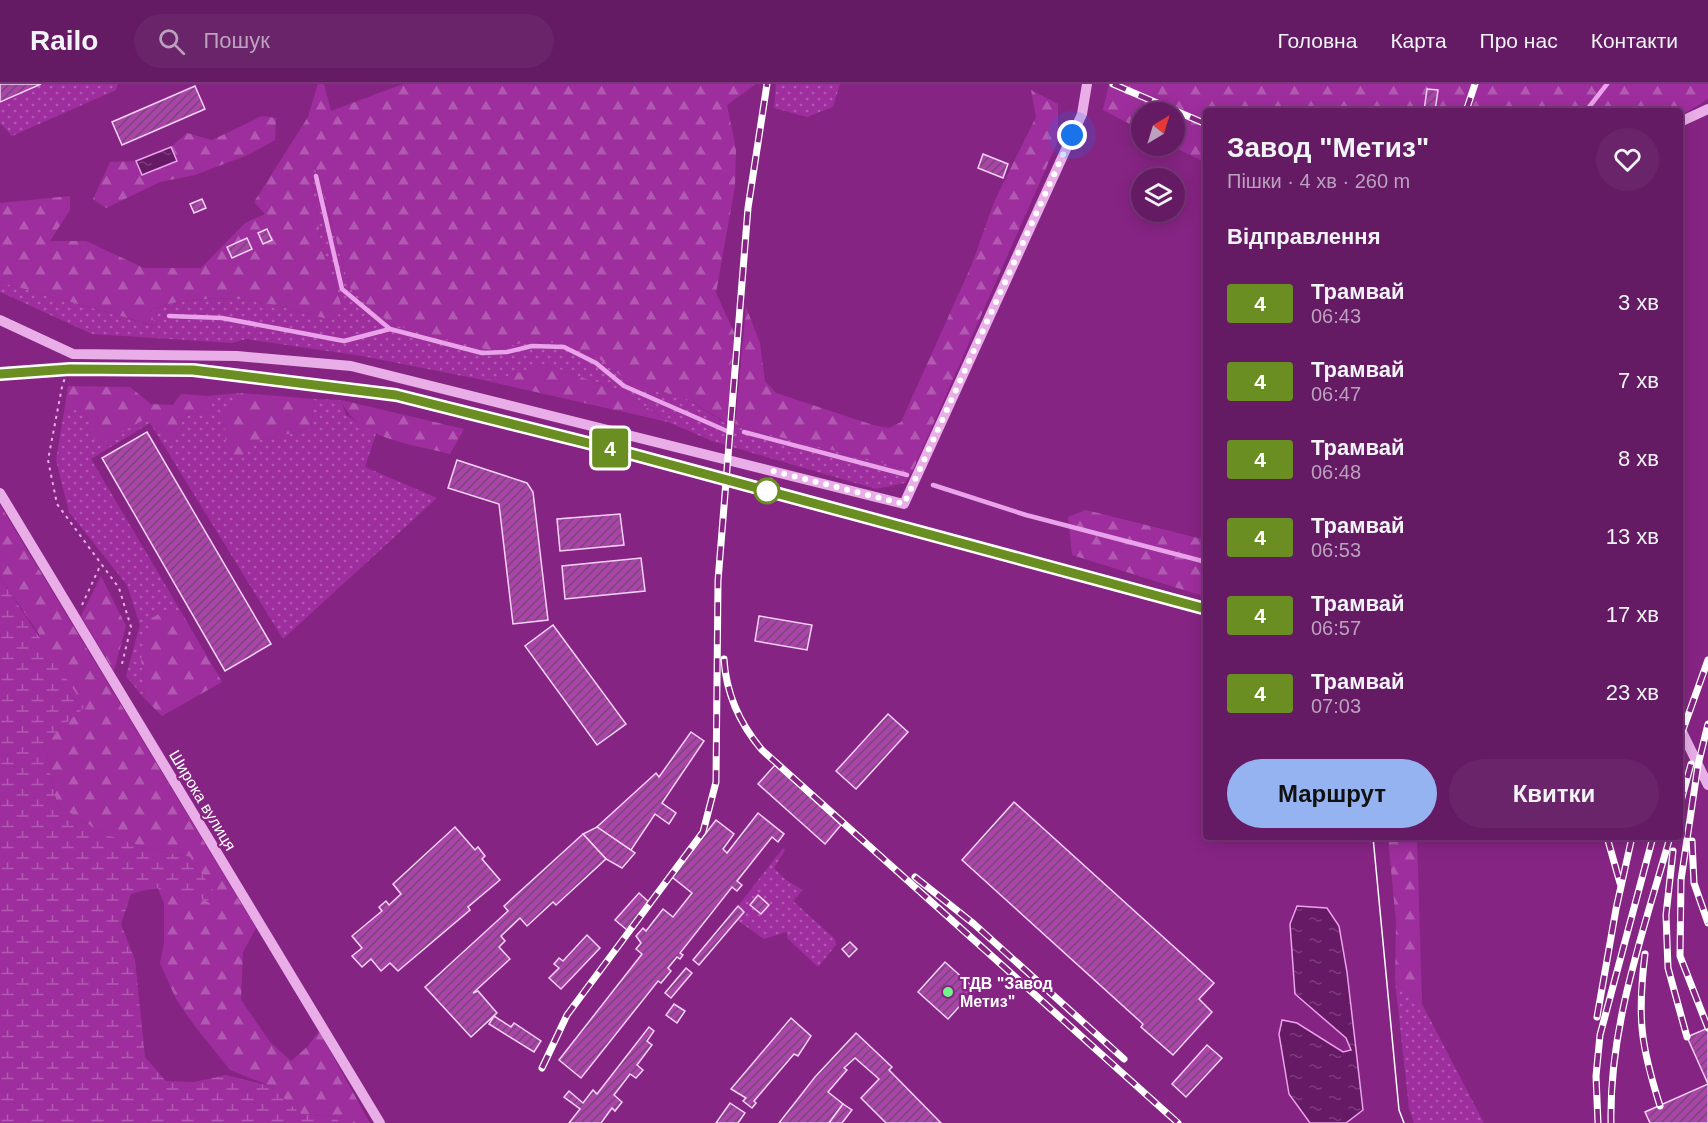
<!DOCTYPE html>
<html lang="uk">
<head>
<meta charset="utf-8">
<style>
  :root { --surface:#641b63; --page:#6a2469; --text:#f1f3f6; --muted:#bba1be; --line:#783978; --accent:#95b2f1 }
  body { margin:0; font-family:Arial,sans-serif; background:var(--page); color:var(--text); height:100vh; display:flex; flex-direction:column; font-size:22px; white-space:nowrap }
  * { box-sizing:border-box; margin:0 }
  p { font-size:20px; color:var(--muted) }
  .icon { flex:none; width:33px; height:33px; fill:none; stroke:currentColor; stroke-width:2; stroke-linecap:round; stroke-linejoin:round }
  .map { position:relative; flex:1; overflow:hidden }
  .panel { position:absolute; left:1203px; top:24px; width:480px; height:732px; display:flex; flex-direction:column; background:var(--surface); border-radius:6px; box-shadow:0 3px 15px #0003,0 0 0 2px var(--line) }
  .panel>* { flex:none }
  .badge { padding:0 12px; border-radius:4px; font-size:21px; line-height:39px }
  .needle { width:39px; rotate:38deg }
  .buttons { position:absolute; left:1131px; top:18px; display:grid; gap:12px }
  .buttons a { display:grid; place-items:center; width:54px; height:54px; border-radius:50%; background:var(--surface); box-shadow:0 3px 15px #0003,0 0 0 2px var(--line); font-size:30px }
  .you { position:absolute; width:30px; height:30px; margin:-15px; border:4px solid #fff; border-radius:50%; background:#1a73e8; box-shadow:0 0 0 9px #1a73e833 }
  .map>.badge { position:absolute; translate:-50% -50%; box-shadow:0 0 0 3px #fff }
  h2 { padding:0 24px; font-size:22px; line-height:54px }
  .round { display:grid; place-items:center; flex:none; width:63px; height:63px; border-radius:32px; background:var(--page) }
  .head { display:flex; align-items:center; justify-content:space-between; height:102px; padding:0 24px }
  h1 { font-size:28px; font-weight:700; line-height:45px }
  .primary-button { display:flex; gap:12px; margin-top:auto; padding:12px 24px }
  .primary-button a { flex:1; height:69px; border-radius:36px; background:var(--accent); color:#111; font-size:24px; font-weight:700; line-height:69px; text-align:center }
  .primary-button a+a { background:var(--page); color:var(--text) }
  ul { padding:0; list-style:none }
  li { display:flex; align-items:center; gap:18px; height:78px; padding:0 24px }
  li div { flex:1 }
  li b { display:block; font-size:22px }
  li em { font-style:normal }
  li .badge { min-width:66px; font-weight:700; text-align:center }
  header { display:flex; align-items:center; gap:36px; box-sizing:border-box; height:84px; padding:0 30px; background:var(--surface); border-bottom:2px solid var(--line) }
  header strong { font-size:28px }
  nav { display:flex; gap:33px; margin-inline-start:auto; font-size:21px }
  .search { width:420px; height:54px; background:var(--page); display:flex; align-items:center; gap:15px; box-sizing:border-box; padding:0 21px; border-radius:33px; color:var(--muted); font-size:22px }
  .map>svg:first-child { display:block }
  .green { fill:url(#green-dots) }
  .forest { fill:url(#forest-firs) }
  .wetland { fill:url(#wetland-marsh) }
  .water { fill:url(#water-ripples); stroke:#eaa2ea; stroke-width:1.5 }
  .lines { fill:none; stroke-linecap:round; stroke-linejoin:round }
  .stream { stroke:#eaa2ea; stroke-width:4.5 }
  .building { fill:url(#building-hatch); stroke:#f7d2f7; stroke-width:1.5 }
  .path { stroke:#e9aee8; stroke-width:2; stroke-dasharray:3 4.5; stroke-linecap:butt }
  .minor { stroke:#e9aee8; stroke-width:10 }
  .tram { stroke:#fff; stroke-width:1.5 }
  .rail-casing { stroke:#fff; stroke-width:7 }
  .rail { stroke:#862484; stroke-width:4.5; stroke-dasharray:14; stroke-linecap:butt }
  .line-casing { stroke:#fff; stroke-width:14 }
  .line { stroke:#6b8e23; stroke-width:9 }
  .walk { stroke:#fff; stroke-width:6; stroke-dasharray:0 10.8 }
  .stop-dot { fill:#fff; stroke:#6b8e23; stroke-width:3 }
  .poi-dot { fill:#71f488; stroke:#862484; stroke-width:2 }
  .labels { text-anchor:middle; stroke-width:4.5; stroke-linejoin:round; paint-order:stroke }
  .street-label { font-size:16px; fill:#fff; stroke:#862484 }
  .poi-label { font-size:16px; font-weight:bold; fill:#fff; stroke:#862484; text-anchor:start }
</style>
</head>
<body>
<header>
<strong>Railo</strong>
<div class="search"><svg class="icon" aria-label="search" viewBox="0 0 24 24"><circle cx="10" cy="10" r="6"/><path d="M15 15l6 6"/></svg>Пошук</div>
<nav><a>Головна</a><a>Карта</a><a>Про нас</a><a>Контакти</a></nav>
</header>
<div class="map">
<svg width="1708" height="1039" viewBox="0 0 1708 1039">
  <defs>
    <pattern id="green-dots" width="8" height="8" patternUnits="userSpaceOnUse" patternTransform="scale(1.5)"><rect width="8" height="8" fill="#9e2e9d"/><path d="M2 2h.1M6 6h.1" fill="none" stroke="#b158b1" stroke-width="1.8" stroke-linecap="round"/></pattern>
    <pattern id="forest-firs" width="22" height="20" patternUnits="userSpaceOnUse" patternTransform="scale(1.5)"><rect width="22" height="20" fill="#9e2e9d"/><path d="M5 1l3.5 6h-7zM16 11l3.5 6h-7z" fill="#b158b1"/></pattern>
    <pattern id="wetland-marsh" width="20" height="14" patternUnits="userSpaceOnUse" patternTransform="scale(1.5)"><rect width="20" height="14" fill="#9e2e9d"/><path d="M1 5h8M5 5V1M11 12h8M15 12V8" fill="none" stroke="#b158b1"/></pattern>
    <pattern id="water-ripples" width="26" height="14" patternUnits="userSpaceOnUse" patternTransform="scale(1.5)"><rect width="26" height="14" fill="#661964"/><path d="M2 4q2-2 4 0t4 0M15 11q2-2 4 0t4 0" fill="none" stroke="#7d3c7b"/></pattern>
    <pattern id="building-hatch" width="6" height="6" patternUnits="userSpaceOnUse" patternTransform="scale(1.5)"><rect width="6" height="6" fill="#aa44a9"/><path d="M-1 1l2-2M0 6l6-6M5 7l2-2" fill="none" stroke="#764876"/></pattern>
  </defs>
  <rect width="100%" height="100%" fill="#862484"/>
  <g class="green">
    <polygon points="41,0 118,0 116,6 12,52 0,39 0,18"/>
    <polygon points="776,0 840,0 833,23 807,33 774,24"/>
    <path d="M314,81L350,204L394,241L489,266L528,258L561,259L598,274L634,302L655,309L656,305L685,314L727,340L913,386L905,399L876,405L712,357L668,338L624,308L544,280L508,292L483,296L362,272L246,255L232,259L92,250L0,208V198L155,242L150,228C171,214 220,213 246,216C274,219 304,230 332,236L339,212L322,166L312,99Z"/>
    <polygon points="241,309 223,332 237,375 260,356 311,345 314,315 341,316 346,331 376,350 365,383 437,414 283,555 150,339 91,375 183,531 171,523 141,575 145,615 126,592 140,541 127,501 69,428 56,376 64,328 79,325 91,340 150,332 173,362 178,343 191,327 214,329 207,312"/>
    <polygon points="783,764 785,766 774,784 786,796 803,806 793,817 835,855 836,861 818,883 787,854 787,848 764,855 737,836 738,822"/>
    <polygon points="1395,897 1422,920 1484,1039 1414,1039 1409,1024"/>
  </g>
  <g class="forest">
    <path d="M318,0H324L331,27L403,0H756L727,21L736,65L735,102L716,209L734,248L727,339L685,314L657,306L654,310L634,302L598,274L561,259L528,258L489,266L394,241L370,224L350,204L315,82L312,99L322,166L339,212L342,228L332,236C304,230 274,219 246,216C222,213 169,214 150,228L156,242L0,198V119L70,112V126L50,157H86L144,184H201L245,139L265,130L254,118L308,33Z"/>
    <polygon points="1109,0 1708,0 1708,15 1680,32 1680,27 1206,27 1206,79 1172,62 1174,62 1174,28 1142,28 1141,46 1103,26"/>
    <polygon points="1031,6 1058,20 1058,57 913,386 735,342 746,223 760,259 765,297 776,309 873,341 889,344 901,338 972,180 994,118 1036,33"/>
    <polygon points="262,32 276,34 275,56 250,70 195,91 160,98 106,124 93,115 110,78 136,77 142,91 176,77 171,63 187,49 212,56"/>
    <polygon points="544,280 624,308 668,338 483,296 508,292"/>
    <polygon points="68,302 130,303 151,320 173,321 181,310 207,312 214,329 191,327 178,343 173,363 150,332 96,363 91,340 79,325 64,328"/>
    <polygon points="241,309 314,315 311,345 260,356 237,376 226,359 223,332"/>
    <path d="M341,316L464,345L450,370C413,360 356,355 341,316Z"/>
    <polygon points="0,421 256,844 243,868 241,916 270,958 291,977 307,963 319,947 370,1039 341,1039 334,1033 301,1030 270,1002 230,986 194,941 176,915 160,879 164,859 164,819 157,802 189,807 215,822 190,773 149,765 104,750 57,721 44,658 39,550 0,493"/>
    <polygon points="1086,426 1206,456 1206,513 1072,471 1068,433"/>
    <polygon points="101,492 126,542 114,587 81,532"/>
    <polygon points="171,523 183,531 222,598 162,632 145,615 141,575 150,535"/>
    <polygon points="1388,753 1417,753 1422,920 1395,897 1396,839"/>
  </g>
  <path class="wetland" d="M0,493L85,623L44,658L57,721L104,750L149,765L190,773L215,809V822C184,804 166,799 131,810L121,840L135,876L145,973L166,997L194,998L226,991L270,1002L301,1030L334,1033L341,1039H0Z"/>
  <g class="water">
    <polygon points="171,63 177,77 142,91 136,77"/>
    <polygon points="1297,822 1327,824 1339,842 1347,888 1363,1026 1346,1039 1310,1039 1289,1010 1279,950 1282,936 1297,939 1343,968 1351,966 1346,954 1295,910 1290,840"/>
  </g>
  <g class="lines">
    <g class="stream">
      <polyline points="1586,27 1607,0"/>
      <polyline points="316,92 342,205 390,245 482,269 507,268 532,262 564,263 596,279 624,302 727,347"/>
      <polyline points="169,232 222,234 344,257 390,245"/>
      <polyline points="744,348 907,391"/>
      <polyline points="933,401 1026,431 1206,478"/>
    </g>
  </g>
  <g class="building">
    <polygon points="0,0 41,0 0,18"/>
    <polygon points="195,2 205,25 122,61 112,38"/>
    <polygon points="1427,5 1438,6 1435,27 1424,27"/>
    <polygon points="983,70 1008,80 1003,94 978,84"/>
    <polygon points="202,115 206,124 194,129 190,120"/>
    <polygon points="267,145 272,156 263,160 258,149"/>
    <polygon points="247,154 252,165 232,174 227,163"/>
    <polygon points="147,348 271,560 225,587 102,374"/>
    <polygon points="457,376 527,399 533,408 548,536 513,540 499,420 448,404"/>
    <polygon points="620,430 624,461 560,467 557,435"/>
    <polygon points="641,474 645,507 565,515 562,482"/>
    <polygon points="759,532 812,541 807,566 755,557"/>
    <polygon points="553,541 626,640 597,661 525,562"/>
    <polygon points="888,630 908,648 856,705 836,687"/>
    <polygon points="691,648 704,657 662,719 676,729 669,740 655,730 631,766 597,743 656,689 659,693"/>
    <polygon points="775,681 841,741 825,760 758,700"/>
    <polygon points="1014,718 1214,899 1199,915 1212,928 1173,971 1141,943 1143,940 962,776"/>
    <polygon points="758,729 784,750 778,758 772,753 737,797 742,801 737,807 732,803 680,869 683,871 680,875 677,873 668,884 671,887 661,899 658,897 581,994 559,976 642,870 636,865 641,859 636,852 643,844 646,847 663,825 673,833 692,809 672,793 716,736 734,750 723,765 727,769"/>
    <polygon points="455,743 475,766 478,763 485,772 482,775 500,796 468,823 470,826 398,887 390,879 381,887 371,875 362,883 352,872 362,864 352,852 382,827 379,823 386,817 389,821 401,810 393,800"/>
    <polygon points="597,743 635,769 622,784 606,775 583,750"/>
    <polygon points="583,750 606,775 556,821 553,818 527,842 520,834 501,852 505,857 499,863 510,875 473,909 478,907 497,929 471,953 425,903 508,827 504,822"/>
    <polygon points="639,809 650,819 627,846 615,836"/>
    <polygon points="758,811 769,821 761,830 750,821"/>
    <polygon points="738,822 744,828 699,881 693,876"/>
    <polygon points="587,851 600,864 561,905 549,894 559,884 554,880 559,874 563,877"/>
    <polygon points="850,858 857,865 849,873 842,865"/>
    <polygon points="945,878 975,905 948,935 918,908"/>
    <polygon points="686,884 692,889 671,914 665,909"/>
    <polygon points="674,920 685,927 677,939 666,931"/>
    <polygon points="494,932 511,943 514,939 541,957 534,968 489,940"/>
    <polygon points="791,934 811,952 798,972 794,970 754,1017 756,1019 752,1024 743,1017 746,1014 731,1005"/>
    <polygon points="649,943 654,947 647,957 652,961 637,981 643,986 636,994 630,990 614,1011 622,1018 615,1027 612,1024 601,1039 569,1039 580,1025 564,1013 569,1007 583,1019 593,1006 597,1010"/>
    <polygon points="1708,944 1708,1000 1687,953"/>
    <polygon points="856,949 892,983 889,986 941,1039 886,1039 861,1014 879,995 855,974 844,984 847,986 828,1008 843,1020 829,1039 779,1039 815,993"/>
    <polygon points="1207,961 1222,974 1186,1013 1172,1000"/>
    <polygon points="1708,1000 1708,1039 1650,1039 1645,1028"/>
    <polygon points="730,1019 745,1029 738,1039 716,1039"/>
    <polygon points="843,1020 852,1026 842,1039 829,1039"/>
  </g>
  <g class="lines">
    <g class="path">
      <polyline points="69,281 62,303 48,376 57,420 119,504 131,543 121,584"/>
      <polyline points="82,521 101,480"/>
    </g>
    <g class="minor">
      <polyline points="1680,38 1708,25"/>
      <polyline points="0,236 73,270 237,272 351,282 904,420 1082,30 1087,0"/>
      <polyline points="0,409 380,1039"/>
      <polyline points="1680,644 1708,701"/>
    </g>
    <g class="tram">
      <polyline points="0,290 70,285 193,287 396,311 620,367 1206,525"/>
      <polyline points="1373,753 1399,1026 1404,1039"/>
    </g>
    <defs>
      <g id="rail">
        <polyline points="1113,0 1206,40"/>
        <polyline points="1466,27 1475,0"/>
        <path d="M724,575C726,609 740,640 762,666L1178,1039"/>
        <polyline points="1680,654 1708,576"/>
        <polyline points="1680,721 1691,680"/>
        <polyline points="1607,753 1620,799"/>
        <polyline points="1692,757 1694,799 1708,839"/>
        <polyline points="1673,767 1666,831 1668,884 1687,953"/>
        <polyline points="915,793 974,840 1124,975"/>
        <path d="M1645,870C1637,934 1641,962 1660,1022"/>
        <polyline points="1597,933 1616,825 1632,753"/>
        <polyline points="1708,944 1680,872 1681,796 1698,681 1708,640"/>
        <polyline points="542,984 567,931 703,748 716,698 718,497 748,124 767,0"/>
        <polyline points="1598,1039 1596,992 1600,951 1653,753"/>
        <path d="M1611,1039C1609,941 1644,846 1670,753"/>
      </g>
    </defs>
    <use href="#rail" class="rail-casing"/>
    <use href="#rail" class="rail"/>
  </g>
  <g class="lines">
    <defs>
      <polyline id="line" points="0,290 70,285 193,286 396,311 620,367 1206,525"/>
    </defs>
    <use href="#line" class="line-casing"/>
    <use href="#line" class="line"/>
    <polyline class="walk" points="767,407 773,387 904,420 1072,51"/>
  </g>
  <circle class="stop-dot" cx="767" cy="407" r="12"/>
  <circle class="poi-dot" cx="948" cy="908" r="6"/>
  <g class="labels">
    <g class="street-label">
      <text transform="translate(203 716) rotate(59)" y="6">Широка вулиця</text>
    </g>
    <g class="poi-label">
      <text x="960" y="905">ТДВ "Завод<tspan x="960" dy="18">Метиз"</tspan></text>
    </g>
  </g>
</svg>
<div class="buttons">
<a><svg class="needle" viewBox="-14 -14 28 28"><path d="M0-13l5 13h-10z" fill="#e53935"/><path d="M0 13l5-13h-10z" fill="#bba1be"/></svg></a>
<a><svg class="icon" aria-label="layers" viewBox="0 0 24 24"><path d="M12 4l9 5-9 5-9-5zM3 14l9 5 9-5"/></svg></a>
</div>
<div class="you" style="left:1072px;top:51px"></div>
<b class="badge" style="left:610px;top:364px;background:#6b8e23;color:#fff">4</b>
<section class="panel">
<div class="head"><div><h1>Завод &quot;Метиз&quot;</h1><p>Пішки · 4 хв · 260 m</p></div><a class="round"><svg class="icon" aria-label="heart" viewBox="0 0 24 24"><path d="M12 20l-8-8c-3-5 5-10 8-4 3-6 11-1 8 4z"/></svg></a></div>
<h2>Відправлення</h2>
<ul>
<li><span class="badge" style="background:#6b8e23;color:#fff">4</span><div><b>Трамвай</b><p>06:43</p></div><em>3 хв</em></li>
<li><span class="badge" style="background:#6b8e23;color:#fff">4</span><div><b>Трамвай</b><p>06:47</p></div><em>7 хв</em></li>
<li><span class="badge" style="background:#6b8e23;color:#fff">4</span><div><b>Трамвай</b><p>06:48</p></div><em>8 хв</em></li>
<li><span class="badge" style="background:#6b8e23;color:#fff">4</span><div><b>Трамвай</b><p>06:53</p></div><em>13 хв</em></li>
<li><span class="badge" style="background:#6b8e23;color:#fff">4</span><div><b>Трамвай</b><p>06:57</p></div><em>17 хв</em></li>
<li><span class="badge" style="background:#6b8e23;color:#fff">4</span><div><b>Трамвай</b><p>07:03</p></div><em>23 хв</em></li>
</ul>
<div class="primary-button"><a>Маршрут</a><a>Квитки</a></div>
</section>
</div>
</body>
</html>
